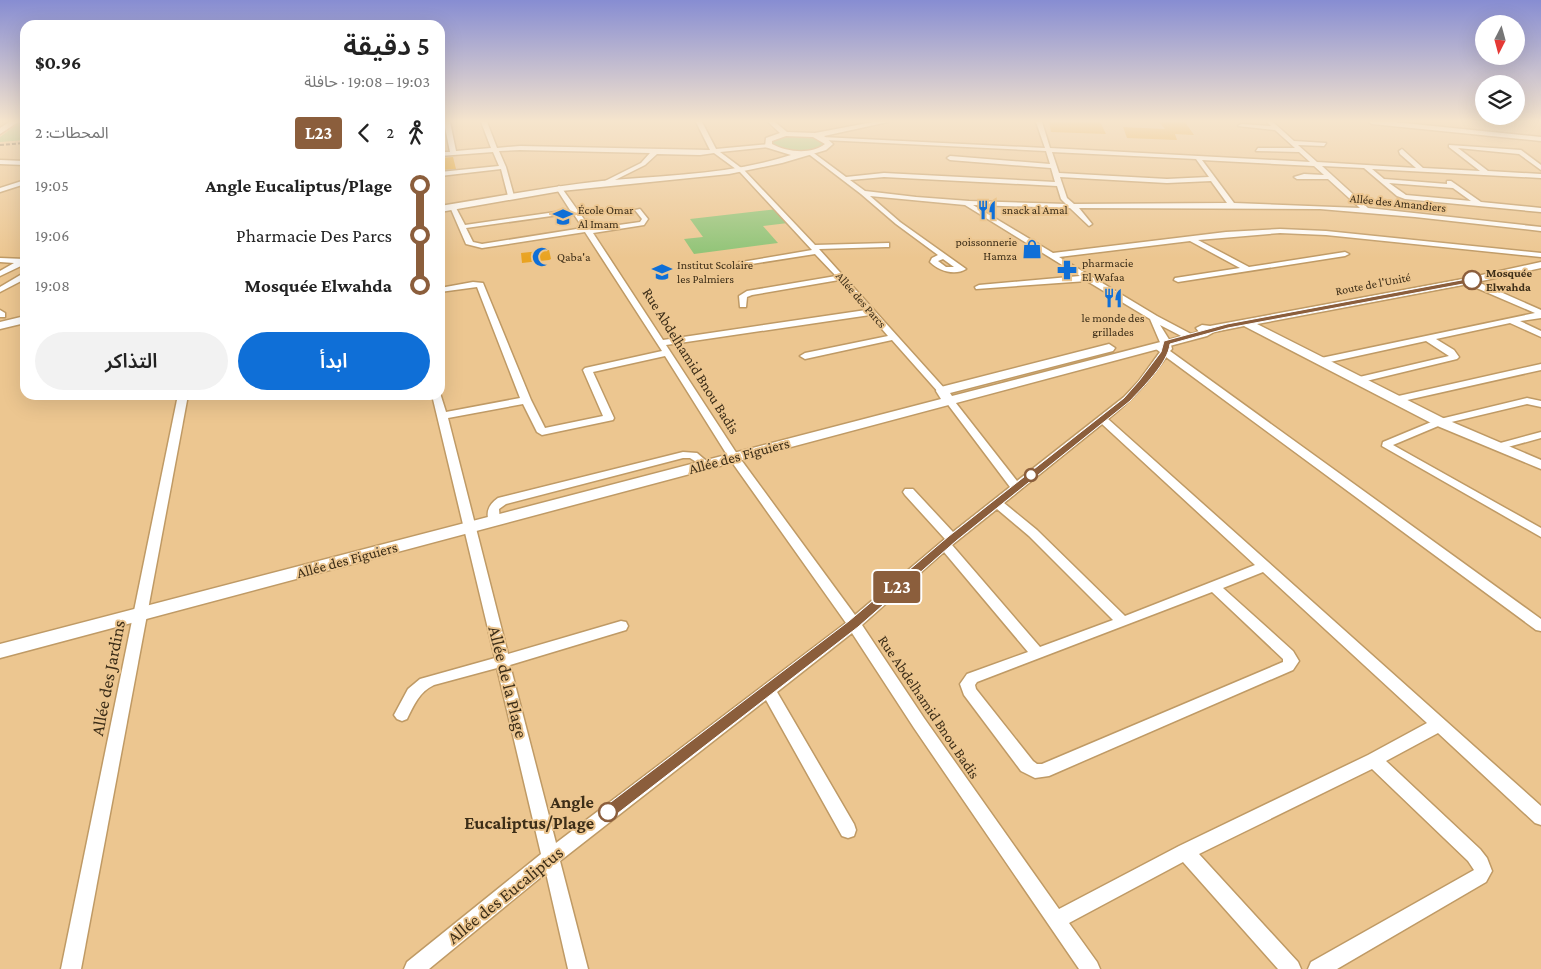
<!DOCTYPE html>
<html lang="ar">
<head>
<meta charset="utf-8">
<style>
  :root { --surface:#fff; --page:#f2f2f2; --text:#222; --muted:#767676; --accent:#0f6fd7 }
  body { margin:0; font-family:"Crimson Pro","Noto Sans Arabic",serif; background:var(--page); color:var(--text); direction:rtl; height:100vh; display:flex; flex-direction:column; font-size:19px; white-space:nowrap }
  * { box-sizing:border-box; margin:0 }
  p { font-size:16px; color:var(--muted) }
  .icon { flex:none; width:28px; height:28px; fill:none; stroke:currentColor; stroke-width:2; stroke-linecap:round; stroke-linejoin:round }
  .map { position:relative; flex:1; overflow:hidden; direction:ltr }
  .panel { position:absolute; left:20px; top:20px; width:425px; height:380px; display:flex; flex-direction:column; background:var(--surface); border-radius:15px; box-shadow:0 5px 20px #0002; direction:rtl }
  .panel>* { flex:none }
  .badge { padding:0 10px; border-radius:4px; font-size:18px; line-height:32px }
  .needle { width:32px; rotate:186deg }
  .fabs { position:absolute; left:1475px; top:15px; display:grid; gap:10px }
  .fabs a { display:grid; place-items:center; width:50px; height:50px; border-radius:50%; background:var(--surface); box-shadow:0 5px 20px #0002; font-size:25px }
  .map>.badge { position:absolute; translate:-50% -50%; box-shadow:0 0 0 2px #fff }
  .legs { display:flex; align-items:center; gap:8px; height:55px; padding:0 15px; font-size:16px }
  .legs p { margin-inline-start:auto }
  .overview { display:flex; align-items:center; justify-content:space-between; height:85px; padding:0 15px }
  h1 { font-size:28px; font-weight:600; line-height:38px }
  .button { display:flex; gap:10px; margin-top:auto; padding:10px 15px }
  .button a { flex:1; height:58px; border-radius:30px; background:var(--accent); color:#fff; font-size:20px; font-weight:600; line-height:58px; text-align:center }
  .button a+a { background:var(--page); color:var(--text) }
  ul { padding:0 15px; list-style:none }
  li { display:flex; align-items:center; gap:18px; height:50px; font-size:19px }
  li i { display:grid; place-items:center; width:8px; height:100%; margin:0 6px; background:currentColor }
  li i::after { content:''; width:12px; height:12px; margin:-6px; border:4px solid; border-radius:50%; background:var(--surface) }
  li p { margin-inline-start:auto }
  li:first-child i { background:linear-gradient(#0000 50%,currentColor 0) }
  li:last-child i { background:linear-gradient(currentColor 50%,#0000 0) }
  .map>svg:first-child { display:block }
  .green { fill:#8ec375 }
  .building { fill:#e9a321 }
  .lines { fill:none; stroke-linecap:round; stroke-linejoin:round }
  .minor-casing { stroke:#bf9a65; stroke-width:3 }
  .tertiary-casing { stroke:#bf9a65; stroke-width:3 }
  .secondary-casing { stroke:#bf9a65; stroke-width:3 }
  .minor { fill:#fff; fill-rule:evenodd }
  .tertiary { fill:#fff; fill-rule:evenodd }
  .secondary { fill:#fff; fill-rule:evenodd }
  .rail { stroke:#644f32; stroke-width:2; stroke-dasharray:4 2; stroke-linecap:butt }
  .line-1 { fill:#8b5e3c; stroke:#fff }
  .stop-1-dot { fill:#fff; stroke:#8b5e3c; stroke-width:2.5 }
  .labels { text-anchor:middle; stroke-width:4; stroke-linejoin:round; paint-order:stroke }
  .far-street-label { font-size:12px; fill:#3d2e18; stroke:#ecc690 }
  .far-poi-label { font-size:12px; fill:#3d2e18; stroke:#ecc690; text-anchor:start }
  .far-stop-label { font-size:12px; font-weight:bold; fill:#3d2e18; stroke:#ecc690; text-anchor:start }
  .street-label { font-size:15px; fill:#3d2e18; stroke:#ecc690 }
  .near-street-label { font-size:18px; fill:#3d2e18; stroke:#ecc690 }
  .near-stop-label { font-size:18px; font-weight:bold; fill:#3d2e18; stroke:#ecc690; text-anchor:end }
</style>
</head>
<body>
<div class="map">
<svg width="1541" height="969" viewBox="0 0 1541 969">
  <rect width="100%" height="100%" fill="#ecc690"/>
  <g class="green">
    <polygon points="20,122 25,122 25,140 0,142 0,137"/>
    <path d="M783,136H814L824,143C811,158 786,150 771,145L773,139Z"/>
    <polygon points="778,209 788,223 763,226 778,243 694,254 684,239 703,237 690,219"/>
  </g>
  <g class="building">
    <polygon points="1049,122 1100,122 1106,134 1051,132"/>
    <polygon points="1159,122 1185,122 1194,135 1175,134 1177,140 1127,138 1123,127 1165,129"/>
    <polygon points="453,157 456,169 440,170 440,158"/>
    <polygon points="549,250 551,259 549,260 522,263 521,253"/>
  </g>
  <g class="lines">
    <defs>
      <g id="minor">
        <path d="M444,122H450L456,151L491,148L481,122H487L497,148L520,146L710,150L696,122H702L716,149L770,144L768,147L720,152L744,170L815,245L889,243V247H886L819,249L945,389L947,391L945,393H939L892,340L805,359L800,356L805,353L888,336L870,315L666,345L739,457L855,615L945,539L905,495L903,492L905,489H913L953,532L1010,487L946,402L944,400L946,398H952L1017,481L1124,397L1139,381L1160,352L1156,349L1158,347H1162L1150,319L1087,281L976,289L975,287L979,285L1080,276L965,205L870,196L900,222L966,269C955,276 939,271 930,262L932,258L938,255L896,224L861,194L806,152L811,151L846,177L884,173L1055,182L1051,168L950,160L947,158L950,156L1050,164L1046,151L824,140L822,137L1045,148L1036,122H1042L1050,148L1310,162L1299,152L1256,151L1258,148H1295L1275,130L1238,126L1241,124L1271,126L1267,122H1273L1294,141L1326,143L1324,146L1298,145L1317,162L1416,168L1400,154L1399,151L1402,149L1423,168L1480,171L1449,147V145L1521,150L1541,165V170L1519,154L1458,148L1488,171L1541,174V178L1372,169L1384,179L1447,184V181H1451L1481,202L1541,208V212L1405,199L1397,196L1364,168L1322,166L1368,208L1541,227V231L1415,217L1320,209L1079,208L1092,224L1089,226L1070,208L973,205L1053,253L1226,232L1280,229L1326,231L1541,253V257L1326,235L1280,233L1198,240L1249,267L1345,252L1349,254L1345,256L1178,282L1174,280L1175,278L1240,268L1190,241L1059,257L1157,316L1193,335V339H1187L1160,325L1170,341L1172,349L1170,351L1541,619V631L1536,630L1166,357C1148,382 1132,400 1108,419L1541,806V825L1535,823L1438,733L1386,761L1480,849L1487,858L1492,871L1486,882L1337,969H1308L1311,962L1474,870L1468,861L1372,769L1199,854L1298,962L1301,969H1278L1183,862L1069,923L1097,962L1100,969H1079L914,728L852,633L777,692L854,824L856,830L854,836L848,838L842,836L766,700L560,861L588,969H568L546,873L429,969H404L407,962L541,854L497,668L434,685C419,692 414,705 407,719L402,721L397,719L394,715L408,689L420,679L495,658L432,395H440V393L446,412L520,398L477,287L440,292V288L473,282L483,283L531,400L545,428L603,416L583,370L585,368L662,351L585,232L482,248L466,244L450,207L451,206H455L465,225L570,210L556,188L559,186L561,187L591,229L640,222L642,219L635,210L640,209L648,219L644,225L593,233L663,340L866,310L839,280L752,295L747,297L746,307H740L739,296L747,291L836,276L815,254L739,266V262H742L812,250L740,172L714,153L700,155L657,154L645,165L603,186L601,185V183L641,163L650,153L520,150L499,151L506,167L514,196L511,198L508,196L501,169L440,176V172L499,166L493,152L440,156V152H450ZM1052,152L1196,159L1209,177L1167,179L1059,173ZM1202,160L1314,166L1324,175L1304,174L1294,177L1297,179H1328L1360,208L1234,203ZM884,177L1057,186L1061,199L1066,204L969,201L916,197L865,191L850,180ZM1060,177L1167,183L1211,181L1227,203L1074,204L1067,198ZM1389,183L1453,188L1471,201L1406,195ZM573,213L583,228L482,244L473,242L466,228ZM943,259L954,267H946L938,261ZM665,356L729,458L846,623L556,843L510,665L626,630L628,626L626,622L621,621L508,654L448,418L523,404L537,432L542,435L613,420L614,418L593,372ZM1102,424L1255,565L1125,616L1037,530L1004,503ZM997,509L1029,536L1113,620L1040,647L952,545ZM944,552L1028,652L967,674L960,684L964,695L1021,771L1035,778L1049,776L1293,670L1299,661L1293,651L1223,588L1263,572L1427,723L1368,755L1179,846L1059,909L924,718L862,625ZM1212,592L1283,659V662L1042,764H1037L1033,761L976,689L975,685L977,682Z"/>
        <polygon points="0,160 25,161 25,165 0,164"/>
        <polygon points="25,180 25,184 0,192 0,188"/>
        <polygon points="0,258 25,259 25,263 21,263 21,266 0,276 0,271 14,263 0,262"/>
        <polygon points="22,274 25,274 25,279 0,292 0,287"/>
        <polygon points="1465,279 1471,279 1541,310 1541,318 1520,321 1541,331 1541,337 1510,323 1436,339 1454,350 1459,357 1457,359 1358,383 1353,380 1355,378 1449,356 1426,341 1321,364 1316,361 1321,358 1535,313 1465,283"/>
        <polygon points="0,310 5,313 5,317 0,317"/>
        <polygon points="1541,364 1541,370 1394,403 1389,400 1394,397"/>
        <polygon points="178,395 188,395 81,969 61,969"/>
        <polygon points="1527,398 1541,401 1541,407 1527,404 1443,424 1393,445 1541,528 1541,537 1382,446 1383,442 1436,420"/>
        <polygon points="1541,432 1541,438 1497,450 1492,447 1493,445"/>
        <path d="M683,452L697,453L711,465L706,468L690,458H683L506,504L499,509L500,521L498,524H490C485,513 488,505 498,498Z"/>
      </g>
      <g id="tertiary">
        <path d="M768,122H775L787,132L815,133L873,122H888L824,136L833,144L826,150L782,163L729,174L561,191L440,212V206C494,197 548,187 602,181C666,175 730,175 791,155L765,147L766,138L780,133ZM786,136L813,137L825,144C811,155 787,152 772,144V141Z"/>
        <polygon points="1369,122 1394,122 1541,137 1541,141 1372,124"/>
        <polygon points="1541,262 1541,268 1468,284 1257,324 1445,419 1541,460 1541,469 1435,425 1244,326 1214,332 1207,336 0,658 0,644 941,399 936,391 937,388 1109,344 1115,348 1113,351 950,393 952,396 1199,332 1196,328 1202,325 1210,326 1468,278"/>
        <polygon points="25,316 25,323 0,329 0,322"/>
      </g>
      <polygon id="secondary" points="9,122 18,122 0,134 0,128"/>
    </defs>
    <use href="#minor" class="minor-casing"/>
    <use href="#tertiary" class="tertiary-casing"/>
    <use href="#secondary" class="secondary-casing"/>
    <use href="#minor" class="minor"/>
    <use href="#tertiary" class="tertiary"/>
    <use href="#secondary" class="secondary"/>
    <polyline class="rail" points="0,145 25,143"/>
  </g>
  <linearGradient id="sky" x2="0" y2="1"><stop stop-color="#878dd2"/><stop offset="0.47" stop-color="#f6e5cd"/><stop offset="1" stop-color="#f6e5cd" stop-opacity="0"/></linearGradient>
  <rect width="1541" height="258" fill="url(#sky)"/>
  <path class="line-1" d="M1472,278L1475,280L1474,282L1228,328L1170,344C1168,363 1143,387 1130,401L956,541L858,627L613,817L608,819L603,817L601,812L603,808L849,621L949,536L1124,398L1139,381L1161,352L1164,341L1227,324Z"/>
  <defs>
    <symbol id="restaurant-bare" viewBox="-9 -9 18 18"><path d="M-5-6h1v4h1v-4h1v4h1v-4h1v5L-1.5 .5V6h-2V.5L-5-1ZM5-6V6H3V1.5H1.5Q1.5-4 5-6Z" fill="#0f6fd7" stroke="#ecc690" stroke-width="2.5" paint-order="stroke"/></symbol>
    <symbol id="school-bare" viewBox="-9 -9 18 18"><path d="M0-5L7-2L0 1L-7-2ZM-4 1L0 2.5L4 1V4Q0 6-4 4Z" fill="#0f6fd7" stroke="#ecc690" stroke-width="2.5" paint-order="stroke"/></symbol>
    <symbol id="shop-bare" viewBox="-9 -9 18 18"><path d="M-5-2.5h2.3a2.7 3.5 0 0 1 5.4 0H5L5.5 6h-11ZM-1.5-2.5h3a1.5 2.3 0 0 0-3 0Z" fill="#0f6fd7" stroke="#ecc690" stroke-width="2.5" paint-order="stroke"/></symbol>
    <symbol id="mosque-bare" viewBox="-9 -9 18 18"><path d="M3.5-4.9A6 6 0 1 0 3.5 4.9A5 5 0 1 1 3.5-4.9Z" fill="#0f6fd7" stroke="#ecc690" stroke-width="2.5" paint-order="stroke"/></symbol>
    <symbol id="pharmacy-bare" viewBox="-9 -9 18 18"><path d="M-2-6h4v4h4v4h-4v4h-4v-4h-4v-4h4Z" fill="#0f6fd7" stroke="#ecc690" stroke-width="2.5" paint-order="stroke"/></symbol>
  </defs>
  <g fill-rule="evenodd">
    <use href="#restaurant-bare" x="973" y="196" width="28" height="28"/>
    <use href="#school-bare" x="549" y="203" width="28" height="28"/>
    <use href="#shop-bare" x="1018" y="235" width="28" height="28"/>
    <use href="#mosque-bare" x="528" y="243" width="28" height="28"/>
    <use href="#pharmacy-bare" x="1053" y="256" width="28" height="28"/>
    <use href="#school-bare" x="648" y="258" width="28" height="28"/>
    <use href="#restaurant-bare" x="1099" y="284" width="28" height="28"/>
  </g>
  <g class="stop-1-dot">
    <circle cx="1472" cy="280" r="9"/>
    <circle cx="1031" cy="475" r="6"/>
    <circle cx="608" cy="812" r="9"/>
  </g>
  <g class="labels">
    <g class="far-street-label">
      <text transform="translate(1398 203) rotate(6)" y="4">Allée des Amandiers</text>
      <text transform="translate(1373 284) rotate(-11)" y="4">Route de l'Unité</text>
      <text transform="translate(861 300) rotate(49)" y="4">Allée des Parcs</text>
    </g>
    <g class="far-poi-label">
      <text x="578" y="214">École Omar<tspan x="578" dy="14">Al Imam</tspan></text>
      <text x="1002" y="214">snack al Amal</text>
      <text x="1017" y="246" text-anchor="end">poissonnerie<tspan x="1017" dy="14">Hamza</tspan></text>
      <text x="557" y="261">Qaba'a</text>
      <text x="1082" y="267">pharmacie<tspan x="1082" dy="14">El Wafaa</tspan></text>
      <text x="677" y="269">Institut Scolaire<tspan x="677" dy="14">les Palmiers</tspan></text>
      <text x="1113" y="322" text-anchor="middle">le monde des<tspan x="1113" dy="14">grillades</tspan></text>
    </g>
    <g class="far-stop-label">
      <text x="1486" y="277">Mosquée<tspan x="1486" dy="14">Elwahda</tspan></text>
    </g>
    <g class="street-label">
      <text transform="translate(691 361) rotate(58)" y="5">Rue Abdelhamid Bnou Badis</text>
      <text transform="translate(739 456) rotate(-15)" y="5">Allée des Figuiers</text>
      <text transform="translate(347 560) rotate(-15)" y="5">Allée des Figuiers</text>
      <text transform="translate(929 707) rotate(56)" y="5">Rue Abdelhamid Bnou Badis</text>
    </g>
    <g class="near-street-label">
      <text transform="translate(108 678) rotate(-79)" y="6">Allée des Jardins</text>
      <text transform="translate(508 682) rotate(76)" y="6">Allée de la Plage</text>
      <text transform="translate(505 895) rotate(-39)" y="6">Allée des Eucaliptus</text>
    </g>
    <g class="near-stop-label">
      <text x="594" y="808">Angle<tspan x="594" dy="21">Eucaliptus/Plage</tspan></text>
    </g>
  </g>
</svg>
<div class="fabs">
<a><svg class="needle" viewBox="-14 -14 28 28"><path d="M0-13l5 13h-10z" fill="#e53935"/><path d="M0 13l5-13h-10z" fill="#767676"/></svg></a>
<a><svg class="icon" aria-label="layers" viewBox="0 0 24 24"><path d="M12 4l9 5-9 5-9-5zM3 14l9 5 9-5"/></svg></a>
</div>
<b class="badge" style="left:897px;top:587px;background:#8b5e3c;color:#fff">L23</b>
<section class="panel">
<div class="overview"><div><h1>5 دقيقة</h1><p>19:03 – 19:08 · حافلة</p></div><b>$0.96</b></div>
<div class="legs"><svg class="icon" aria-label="walk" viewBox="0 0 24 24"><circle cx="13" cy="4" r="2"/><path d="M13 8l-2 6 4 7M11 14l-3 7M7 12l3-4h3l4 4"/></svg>2<svg class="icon" aria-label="back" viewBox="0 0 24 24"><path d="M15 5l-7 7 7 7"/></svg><b class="badge" style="background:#8b5e3c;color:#fff">L23</b><p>المحطات: 2</p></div>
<ul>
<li><i style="color:#8b5e3c"></i><b>Angle Eucaliptus/Plage</b><p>19:05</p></li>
<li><i style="color:#8b5e3c"></i><span>Pharmacie Des Parcs</span><p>19:06</p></li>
<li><i style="color:#8b5e3c"></i><b>Mosquée Elwahda</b><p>19:08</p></li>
</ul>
<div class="button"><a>ابدأ</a><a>التذاكر</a></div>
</section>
</div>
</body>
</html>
